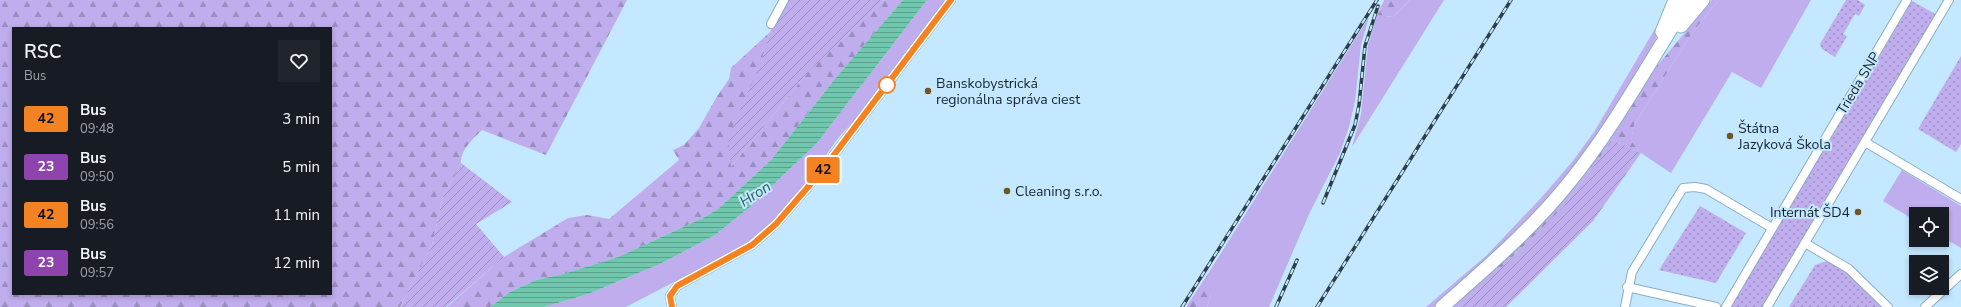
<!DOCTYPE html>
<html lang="en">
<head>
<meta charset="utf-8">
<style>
  :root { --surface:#171b24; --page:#20242c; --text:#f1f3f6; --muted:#9ea1a6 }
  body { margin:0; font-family:"Nunito Sans",sans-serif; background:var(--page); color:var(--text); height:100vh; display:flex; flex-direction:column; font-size:15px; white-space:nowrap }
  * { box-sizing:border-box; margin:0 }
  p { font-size:13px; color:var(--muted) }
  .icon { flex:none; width:22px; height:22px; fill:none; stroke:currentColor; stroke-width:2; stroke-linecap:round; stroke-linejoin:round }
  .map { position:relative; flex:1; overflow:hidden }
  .details { position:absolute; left:12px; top:27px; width:320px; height:268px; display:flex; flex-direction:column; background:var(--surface); border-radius:0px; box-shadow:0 2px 6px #0003 }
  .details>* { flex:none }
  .badge { padding:0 8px; border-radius:3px; font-size:14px; line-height:26px }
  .fabs { position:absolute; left:1909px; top:207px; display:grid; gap:8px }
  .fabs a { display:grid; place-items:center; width:40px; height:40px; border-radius:0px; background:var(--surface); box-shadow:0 2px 6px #0003; font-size:20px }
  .map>.badge { position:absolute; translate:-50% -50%; box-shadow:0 0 0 2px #fff }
  .round { display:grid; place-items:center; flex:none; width:42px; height:42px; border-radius:0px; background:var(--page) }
  .head { display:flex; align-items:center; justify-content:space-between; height:68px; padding:0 12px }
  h1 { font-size:19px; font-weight:600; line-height:30px }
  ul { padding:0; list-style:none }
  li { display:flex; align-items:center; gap:12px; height:48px; padding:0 12px }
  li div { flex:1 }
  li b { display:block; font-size:15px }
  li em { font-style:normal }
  li .badge { min-width:44px; font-weight:700; text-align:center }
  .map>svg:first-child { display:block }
  .grass { fill:#bfaded }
  .forest { fill:url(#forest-firs); fill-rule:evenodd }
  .park { fill:url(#park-dots) }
  .garden { fill:url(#garden-furrows) }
  .water { fill:url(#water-rules) }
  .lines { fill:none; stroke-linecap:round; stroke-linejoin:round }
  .minor-casing { stroke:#8badc2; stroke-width:10 }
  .primary-casing { stroke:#8badc2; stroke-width:15 }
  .minor { stroke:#fff; stroke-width:8 }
  .primary { stroke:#fff; stroke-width:13 }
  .rail-casing { stroke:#2e3f49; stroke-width:3.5 }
  .rail { stroke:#c4e8ff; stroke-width:2; stroke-dasharray:6; stroke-linecap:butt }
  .line-casing { stroke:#fff; stroke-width:9 }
  .line { stroke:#f58220; stroke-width:6 }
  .stop-dot { fill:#fff; stroke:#f58220; stroke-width:2 }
  .poi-dot { fill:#6f5526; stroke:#c4e8ff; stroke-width:1.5 }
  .labels { text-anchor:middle; stroke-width:4; stroke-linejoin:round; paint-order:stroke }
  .poi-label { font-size:14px; fill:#16242c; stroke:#c4e8ff; text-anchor:start }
  .street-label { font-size:14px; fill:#16242c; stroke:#c4e8ff }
  .water-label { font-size:15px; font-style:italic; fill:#216554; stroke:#c4e8ff }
</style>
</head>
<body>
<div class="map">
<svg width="1961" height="307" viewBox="0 0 1961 307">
  <defs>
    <pattern id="forest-firs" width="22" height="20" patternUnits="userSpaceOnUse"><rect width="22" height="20" fill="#bfaded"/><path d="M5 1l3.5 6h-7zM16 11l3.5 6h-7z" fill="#9a8dc0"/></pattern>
    <pattern id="park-dots" width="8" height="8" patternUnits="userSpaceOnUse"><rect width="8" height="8" fill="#bfaded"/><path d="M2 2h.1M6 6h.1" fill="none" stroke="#9a8dc0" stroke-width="1.8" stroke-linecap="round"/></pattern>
    <pattern id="garden-furrows" width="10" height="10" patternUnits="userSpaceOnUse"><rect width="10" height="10" fill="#bfaded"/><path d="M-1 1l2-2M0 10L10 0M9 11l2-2" fill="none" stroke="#9a8dc0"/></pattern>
    <pattern id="water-rules" width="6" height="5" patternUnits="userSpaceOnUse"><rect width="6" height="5" fill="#70c7ae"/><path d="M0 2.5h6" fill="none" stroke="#5ba18e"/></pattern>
  </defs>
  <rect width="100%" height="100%" fill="#c4e8ff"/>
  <g class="grass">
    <polygon points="927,0 947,0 863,111 838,138 820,164 806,187 770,224 743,246 626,307 544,307 588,294 660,264 715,235 750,207 817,143"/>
    <polygon points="1410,0 1444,0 1352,147 1361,114 1368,45 1377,15 1393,17"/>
    <polygon points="1672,0 1650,52 1596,137 1552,195 1506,243 1434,307 1426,307 1487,255 1541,198 1572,162 1594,132"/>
    <polygon points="1719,0 1811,0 1761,88 1732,72 1671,173 1641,153 1631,141 1634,125 1694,30"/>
    <polygon points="1369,17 1361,45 1355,101 1349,127 1340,153 1310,212 1269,307 1207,307 1211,294 1211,269"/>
    <polygon points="1902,170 1961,206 1961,248 1942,237 1942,214 1916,214 1916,221 1883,201"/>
    <polygon points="1496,268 1497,272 1458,307 1452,307"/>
  </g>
  <g class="forest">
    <path d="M0,0H627L546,155L482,130C473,139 460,150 461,163L443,196L432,245L400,307H0ZM13,28H331V294H13Z"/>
    <polygon points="884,0 903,0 839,74 771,160 718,209 703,218 618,257 563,274 536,280 510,292 490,307 447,307 504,257 568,218 587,215 609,219 679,160 673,150 684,145 699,128 716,98 729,79 731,68 770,32 731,167 809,71"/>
    <polygon points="1384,0 1410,0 1393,17 1377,15"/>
    <polygon points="1712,0 1719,0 1694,30 1634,125 1631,141 1641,153 1613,140 1563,207 1497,272 1496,268 1541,225 1562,202 1598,156 1652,72"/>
    <polygon points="1211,269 1211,294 1207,307 1186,307"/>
  </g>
  <g class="park">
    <polygon points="1846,0 1858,0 1865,5 1859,16 1855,14 1843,34 1847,36 1835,57 1822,49 1820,44"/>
    <polygon points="1912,1 1937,15 1764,307 1731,307"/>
    <polygon points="1961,56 1961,144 1956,152 1918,129"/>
    <polygon points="1700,206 1746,233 1716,283 1659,270"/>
    <polygon points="1830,260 1849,273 1882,307 1789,307 1815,265"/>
  </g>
  <g class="garden">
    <polygon points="787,0 884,0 809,71 731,167 728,137 760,65 770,32"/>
    <polygon points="1613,140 1641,153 1593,221 1506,307 1458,307 1514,256 1563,207"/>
    <polygon points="461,163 512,202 476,224 504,257 446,307 400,307 432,245 443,196"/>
  </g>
  <polygon class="water" points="903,0 927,0 817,143 750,207 715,235 660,264 588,294 544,307 490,307 510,292 536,280 563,274 618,257 703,218 718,209 771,160 839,74"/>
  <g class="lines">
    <defs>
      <g id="minor">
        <polyline points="771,24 784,0"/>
        <polyline points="1865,142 1961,199"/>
        <polyline points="1805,243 1849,269 1888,307"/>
        <polyline points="1627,287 1716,307"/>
        <polyline points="672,307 670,296 677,286 752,245 776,224 821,172 951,0"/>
        <polyline points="1625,307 1632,272 1683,188 1695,187 1706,189 1772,228"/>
        <polyline points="1726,307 1907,0"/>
        <polyline points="1767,307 1949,0"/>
        <polyline points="1925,307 1961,274"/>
      </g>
      <g id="primary">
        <polyline points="1681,26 1703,0"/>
        <polyline points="1662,32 1675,0"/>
        <path d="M1442,307C1486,268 1531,230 1568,184C1614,128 1650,61 1689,0"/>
      </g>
    </defs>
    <use href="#minor" class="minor-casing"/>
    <use href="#primary" class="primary-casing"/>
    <use href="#minor" class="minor"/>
    <use href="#primary" class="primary"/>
    <defs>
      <g id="rail">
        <polyline points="1323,203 1355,125 1359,105 1365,46 1378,6"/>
        <polyline points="1182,307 1377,0"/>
        <polyline points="1276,307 1297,260"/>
        <polyline points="1317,307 1511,0"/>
      </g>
    </defs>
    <use href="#rail" class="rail-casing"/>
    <use href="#rail" class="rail"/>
  </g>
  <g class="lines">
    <defs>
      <polyline id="line" points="672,307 670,296 677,286 752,245 776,224 821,172 951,0"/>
    </defs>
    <use href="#line" class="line-casing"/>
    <use href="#line" class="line"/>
  </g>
  <circle class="stop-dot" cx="887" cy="85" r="8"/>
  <g class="poi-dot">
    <circle cx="928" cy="91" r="4"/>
    <circle cx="1730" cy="136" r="4"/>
    <circle cx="1007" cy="191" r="4"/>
    <circle cx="1858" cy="212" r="4"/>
  </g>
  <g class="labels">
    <g class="poi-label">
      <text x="936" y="88">Banskobystrická<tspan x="936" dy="16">regionálna správa ciest</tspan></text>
      <text x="1738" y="133">Štátna<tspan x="1738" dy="16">Jazyková Škola</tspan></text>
      <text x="1015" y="196">Cleaning s.r.o.</text>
      <text x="1850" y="217" text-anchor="end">Internát ŠD4</text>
    </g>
    <g class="street-label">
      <text transform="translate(1858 83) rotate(-59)" y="5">Trieda SNP</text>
    </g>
    <g class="water-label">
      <text transform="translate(755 194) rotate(-33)" y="5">Hron</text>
    </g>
  </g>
</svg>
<div class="fabs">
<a><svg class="icon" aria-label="locate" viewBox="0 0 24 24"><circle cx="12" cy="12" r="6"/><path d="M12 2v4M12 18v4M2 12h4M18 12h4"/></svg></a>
<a><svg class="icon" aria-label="layers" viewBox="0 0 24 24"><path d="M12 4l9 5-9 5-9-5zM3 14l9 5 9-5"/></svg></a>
</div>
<b class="badge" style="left:823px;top:170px;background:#f58220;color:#111">42</b>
<section class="details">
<div class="head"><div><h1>RSC</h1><p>Bus</p></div><a class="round"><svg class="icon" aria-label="heart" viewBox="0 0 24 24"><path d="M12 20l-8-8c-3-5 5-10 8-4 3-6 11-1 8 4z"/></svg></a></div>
<ul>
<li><span class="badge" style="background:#f58220;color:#111">42</span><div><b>Bus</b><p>09:48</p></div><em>3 min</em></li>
<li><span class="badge" style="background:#8e44ad;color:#fff">23</span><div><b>Bus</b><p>09:50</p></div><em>5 min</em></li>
<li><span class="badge" style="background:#f58220;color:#111">42</span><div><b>Bus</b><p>09:56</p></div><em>11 min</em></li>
<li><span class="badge" style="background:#8e44ad;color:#fff">23</span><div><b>Bus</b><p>09:57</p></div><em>12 min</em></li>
</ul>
</section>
</div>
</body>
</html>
